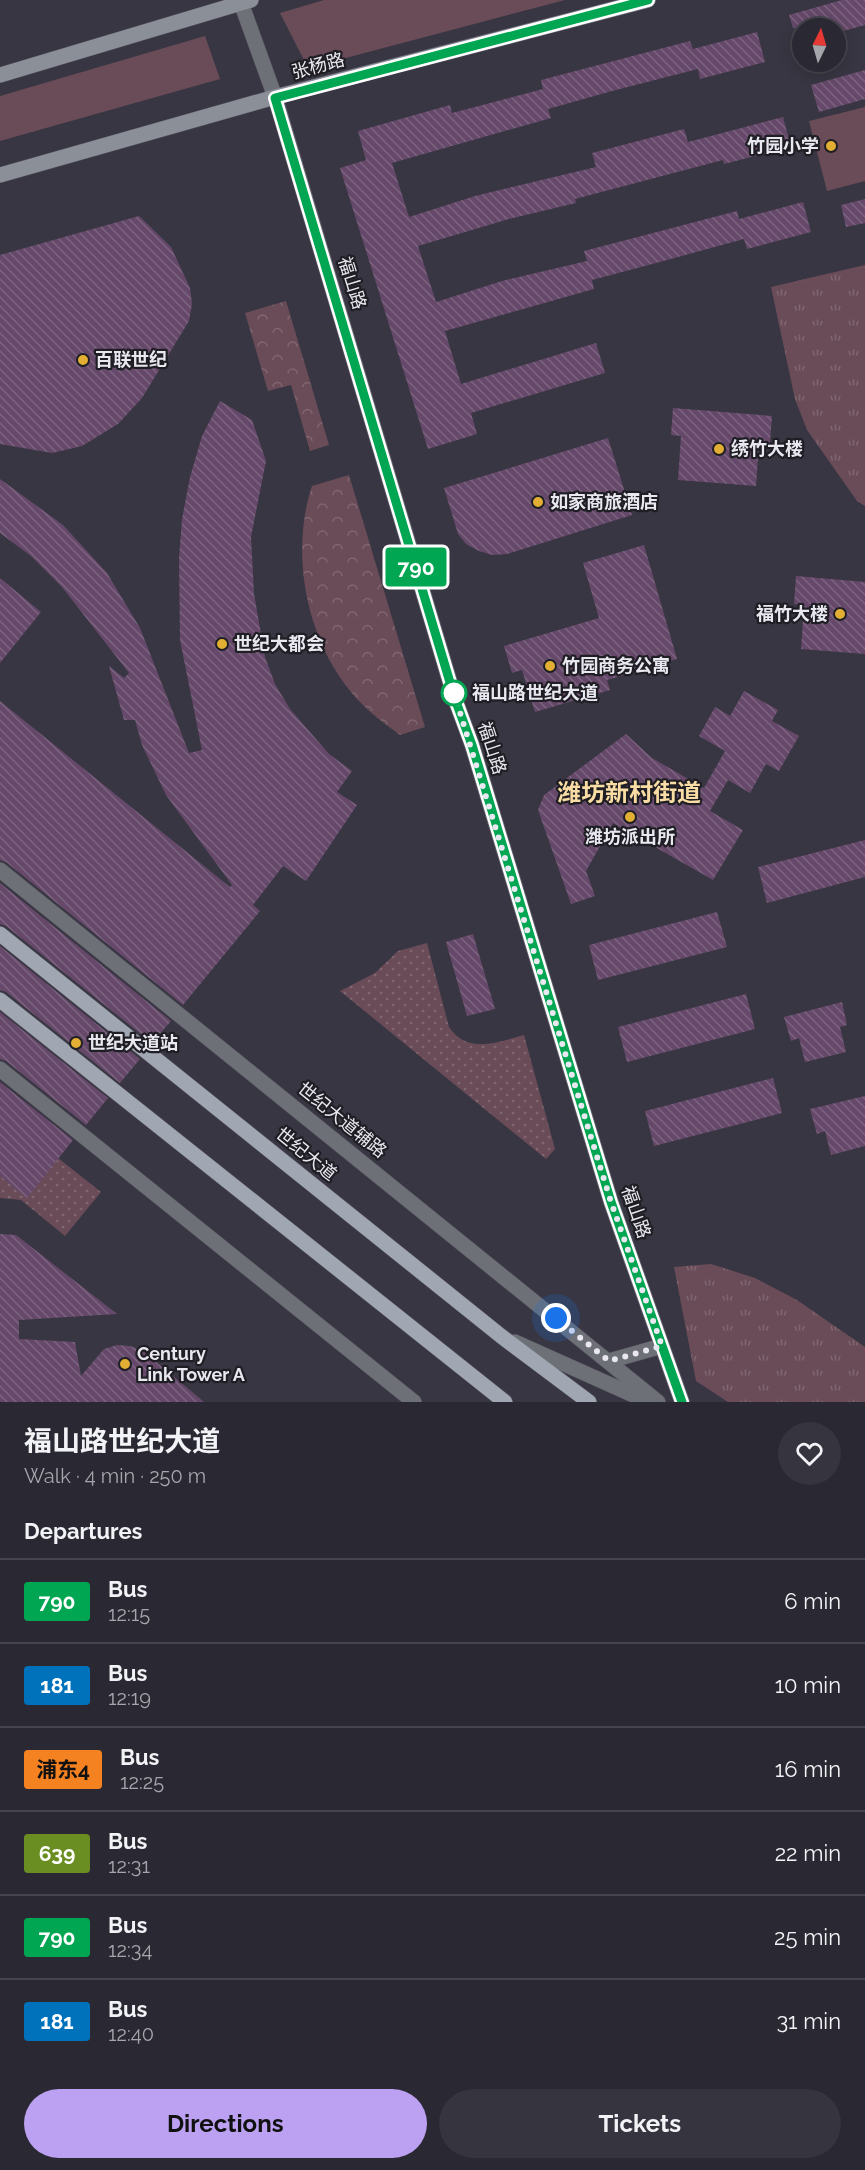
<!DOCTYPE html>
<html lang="en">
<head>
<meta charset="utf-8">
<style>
  :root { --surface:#2a2832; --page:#36343e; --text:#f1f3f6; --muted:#a5a6ac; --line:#46444d; --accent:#bca0f2 }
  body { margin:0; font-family:Raleway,"Noto Sans SC",sans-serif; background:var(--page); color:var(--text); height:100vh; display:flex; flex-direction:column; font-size:22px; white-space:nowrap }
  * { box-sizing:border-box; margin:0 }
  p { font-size:20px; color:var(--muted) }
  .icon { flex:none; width:33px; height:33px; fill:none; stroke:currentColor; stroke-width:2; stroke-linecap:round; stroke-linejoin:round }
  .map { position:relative; height:1402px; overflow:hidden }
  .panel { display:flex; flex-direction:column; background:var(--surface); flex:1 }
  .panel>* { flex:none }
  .badge { padding:0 12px; border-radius:4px; font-size:21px; line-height:39px }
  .needle { width:39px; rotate:5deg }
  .tools { position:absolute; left:792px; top:18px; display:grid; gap:12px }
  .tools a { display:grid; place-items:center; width:54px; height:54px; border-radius:50%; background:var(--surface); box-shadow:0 3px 15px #0003,0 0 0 2px var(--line); font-size:30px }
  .you { position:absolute; width:30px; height:30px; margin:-15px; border:4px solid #fff; border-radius:50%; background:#1a73e8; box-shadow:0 0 0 9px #1a73e833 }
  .map>.badge { position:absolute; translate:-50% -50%; box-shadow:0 0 0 3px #fff }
  h2 { padding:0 24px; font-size:22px; line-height:54px }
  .round { display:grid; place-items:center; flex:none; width:63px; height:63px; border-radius:32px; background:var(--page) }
  .summary { display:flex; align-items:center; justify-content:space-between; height:102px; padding:0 24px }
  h1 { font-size:28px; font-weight:700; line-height:45px }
  .action { display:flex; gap:12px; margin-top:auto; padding:12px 24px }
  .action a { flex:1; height:69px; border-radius:36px; background:var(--accent); color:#111; font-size:24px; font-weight:700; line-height:69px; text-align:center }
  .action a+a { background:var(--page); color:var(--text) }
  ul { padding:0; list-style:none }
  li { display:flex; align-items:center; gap:18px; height:84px; padding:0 24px; border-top:2px solid var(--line) }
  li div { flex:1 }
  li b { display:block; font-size:22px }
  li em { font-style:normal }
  li .badge { min-width:66px; font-weight:700; text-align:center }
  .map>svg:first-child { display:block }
  .grass { fill:url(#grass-dots) }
  .forest { fill:url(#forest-crowns) }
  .park { fill:url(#park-tufts) }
  .garden { fill:#6a4c58 }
  .building { fill:url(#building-back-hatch) }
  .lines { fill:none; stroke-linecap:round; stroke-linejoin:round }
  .minor-casing { stroke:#54525e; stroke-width:16 }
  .tertiary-casing { stroke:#54525e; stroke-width:16 }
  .secondary-casing { stroke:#54525e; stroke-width:16 }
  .primary-casing { stroke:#54525e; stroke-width:16 }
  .minor { stroke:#6d7076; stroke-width:15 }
  .tertiary { stroke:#6d7076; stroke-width:15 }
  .secondary { stroke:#8a8f98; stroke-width:15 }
  .primary { stroke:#a0a7b2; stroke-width:15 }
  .line-casing { stroke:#fff; stroke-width:14 }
  .line { stroke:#00a651; stroke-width:9 }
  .walk { stroke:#e9e8f0; stroke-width:6; stroke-dasharray:0 10.8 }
  .poi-dot { fill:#e2af34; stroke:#1f1e24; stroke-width:2 }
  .stop-dot { fill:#fff; stroke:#00a651; stroke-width:3 }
  .labels { text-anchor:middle; stroke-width:4.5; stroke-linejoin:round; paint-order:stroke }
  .street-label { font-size:18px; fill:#e9e8f0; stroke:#1f1e24 }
  .poi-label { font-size:18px; font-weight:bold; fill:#e9e8f0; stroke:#1f1e24; text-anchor:start }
  .stop-label { font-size:18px; font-weight:bold; fill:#e9e8f0; stroke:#1f1e24; text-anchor:start }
  .district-label { font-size:24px; font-weight:bold; fill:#f9dda4; stroke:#1f1e24 }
</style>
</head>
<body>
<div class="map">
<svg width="865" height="1402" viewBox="0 0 865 1402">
  <defs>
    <pattern id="grass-dots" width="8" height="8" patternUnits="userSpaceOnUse" patternTransform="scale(1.5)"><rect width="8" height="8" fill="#6a4c58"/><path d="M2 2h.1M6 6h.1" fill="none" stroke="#7f6670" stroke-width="1.8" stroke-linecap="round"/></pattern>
    <pattern id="forest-crowns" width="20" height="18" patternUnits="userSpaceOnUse" patternTransform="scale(1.5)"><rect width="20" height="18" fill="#6a4c58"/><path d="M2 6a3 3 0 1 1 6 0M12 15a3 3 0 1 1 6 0" fill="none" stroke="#7f6670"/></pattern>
    <pattern id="park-tufts" width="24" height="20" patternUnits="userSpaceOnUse" patternTransform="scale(1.5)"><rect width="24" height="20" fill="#6a4c58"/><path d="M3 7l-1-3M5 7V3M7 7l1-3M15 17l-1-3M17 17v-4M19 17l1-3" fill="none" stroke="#7f6670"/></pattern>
    <pattern id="building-back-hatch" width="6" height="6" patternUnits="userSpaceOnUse" patternTransform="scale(1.5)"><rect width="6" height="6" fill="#66496a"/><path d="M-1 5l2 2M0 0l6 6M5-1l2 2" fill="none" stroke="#7c6380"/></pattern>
  </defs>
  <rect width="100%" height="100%" fill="#383642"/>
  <g class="grass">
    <path d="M427,943L449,1027C468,1055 497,1042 524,1035L555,1149L546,1159L340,991L375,973L398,951Z"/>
    <polygon points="0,1112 101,1192 65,1236 21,1200 0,1198"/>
  </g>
  <g class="forest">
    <polygon points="286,301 329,445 310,451 291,385 268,391 245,313"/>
    <path d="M349,475L425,727L400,735C385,724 370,713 357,699C307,645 289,555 312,486Z"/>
  </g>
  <g class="park">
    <polygon points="865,265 865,506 857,501 807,430 795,399 771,287"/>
    <polygon points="711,1264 755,1278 797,1300 865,1347 865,1402 728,1402 696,1381 674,1267"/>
  </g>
  <g class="garden">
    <polygon points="324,0 565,0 308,68 280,13"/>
    <polygon points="205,36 220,79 0,141 0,96"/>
    <polygon points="865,107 865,181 827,191 809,121"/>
  </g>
  <g class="building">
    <polygon points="842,0 865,0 865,25 836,33 836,28 793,28 789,15"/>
    <polygon points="757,32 765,62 700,79 698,69 612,91 548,109 551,118 392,163 409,217 475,196 596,167 592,153 684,129 688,142 783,117 791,147 724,164 723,160 575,199 576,203 509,219 418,246 436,302 502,281 587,261 584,251 737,211 739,219 803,202 811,232 747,249 744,239 656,263 592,280 594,289 445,331 461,384 596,343 605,373 471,413 477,434 428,449 340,168 366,160 358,131 450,105 452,113 543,89 541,80 690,41 693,49"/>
    <polygon points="865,70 865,99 819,112 811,85"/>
    <polygon points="865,199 865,223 846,227 841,205"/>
    <polygon points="139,216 171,247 190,288 192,304 189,321 142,398 118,424 82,446 52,453 0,444 0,255"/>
    <polygon points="220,401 252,420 266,461 251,537 254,594 265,657 275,684 290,709 329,754 352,771 337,792 357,805 306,881 283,866 253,905 260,911 183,1005 6,862 0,860 0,701 230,887 232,885 166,795 142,745 135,720 124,720 109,666 124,678 129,673 62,587 31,556 0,533 0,479 63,525 107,573 140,628 189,753 202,750 180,640 179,558 182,519 190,477 202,436"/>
    <polygon points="673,408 772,416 770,443 759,442 756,486 678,480 681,436 671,435"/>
    <polygon points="608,438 632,515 507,554 492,555 479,551 466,544 458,534 444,488"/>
    <polygon points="644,545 677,659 607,680 610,690 535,712 522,670 512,673 504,646 599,618 583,563"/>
    <polygon points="796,576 865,582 865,654 801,649 804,605 794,604"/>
    <polygon points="0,578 41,612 0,663"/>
    <polygon points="744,691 778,710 772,721 799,736 779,771 766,764 750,793 728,780 710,811 743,830 713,880 613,823 586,871 595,896 571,904 538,810 544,795 626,734 652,758 704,788 725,751 699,736 715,707 730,716"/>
    <polygon points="865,840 865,877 767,903 758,867"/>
    <polygon points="0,883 171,1021 152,1043 6,926 0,924"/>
    <polygon points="717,912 727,947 598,980 589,945"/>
    <polygon points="473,934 495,1009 467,1016 446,942"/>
    <polygon points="0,946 140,1059 120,1083 6,992 0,990"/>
    <polygon points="746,994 755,1029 627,1062 618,1027"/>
    <polygon points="842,1002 847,1025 840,1027 846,1052 805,1062 799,1038 791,1041 784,1017"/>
    <polygon points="0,1012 108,1098 86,1125 6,1061 0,1059"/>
    <polygon points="773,1078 782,1113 654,1146 645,1111"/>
    <polygon points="0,1082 73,1140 27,1198 0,1176"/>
    <polygon points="865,1096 865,1146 831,1155 825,1131 817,1134 810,1109"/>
    <polygon points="0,1234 16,1235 117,1314 19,1320 19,1339 75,1342 81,1376 104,1349 117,1345 130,1346 143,1351 204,1402 0,1402"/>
  </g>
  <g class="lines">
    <defs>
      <g id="minor">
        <polyline points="0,870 658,1402"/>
        <polyline points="0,1069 414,1402"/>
        <polyline points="515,1342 649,1402"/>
        <polyline points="609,1361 662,1346"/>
      </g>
      <polyline id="tertiary" points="240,0 275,97 455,699 472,745 611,1202 682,1402"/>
      <g id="secondary">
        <polyline points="0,75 251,0"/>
        <polyline points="0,175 275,97 648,0"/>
      </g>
      <g id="primary">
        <polyline points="0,934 501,1336 589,1402"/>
        <polyline points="0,1000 505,1402"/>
      </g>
    </defs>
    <use href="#minor" class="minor-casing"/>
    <use href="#tertiary" class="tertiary-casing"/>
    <use href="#secondary" class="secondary-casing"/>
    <use href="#primary" class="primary-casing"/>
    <use href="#minor" class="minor"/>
    <use href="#tertiary" class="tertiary"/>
    <use href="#secondary" class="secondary"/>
    <use href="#primary" class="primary"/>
  </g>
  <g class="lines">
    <defs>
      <polyline id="line" points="648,0 275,98 455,699 472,745 611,1202 682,1402"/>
    </defs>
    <use href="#line" class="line-casing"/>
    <use href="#line" class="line"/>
    <polyline class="walk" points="454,693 611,1202 662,1346 609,1361 556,1318"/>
  </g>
  <g class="poi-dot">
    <circle cx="831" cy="146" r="6"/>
    <circle cx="83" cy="360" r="6"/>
    <circle cx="719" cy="449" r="6"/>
    <circle cx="538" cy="502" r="6"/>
    <circle cx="840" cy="614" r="6"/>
    <circle cx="222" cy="644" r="6"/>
    <circle cx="550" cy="666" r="6"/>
    <circle cx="630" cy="817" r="6"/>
    <circle cx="76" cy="1043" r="6"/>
    <circle cx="125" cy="1364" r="6"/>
  </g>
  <circle class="stop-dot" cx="454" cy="693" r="12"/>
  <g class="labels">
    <g class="street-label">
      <text transform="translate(318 66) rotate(-15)" y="6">张杨路</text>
      <text transform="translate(352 283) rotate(73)" y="6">福山路</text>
      <text transform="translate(492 748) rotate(72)" y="6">福山路</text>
      <text transform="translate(342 1120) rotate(39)" y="6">世纪大道辅路</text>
      <text transform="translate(306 1154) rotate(39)" y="6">世纪大道</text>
      <text transform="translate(636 1212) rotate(71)" y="6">福山路</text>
    </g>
    <g class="poi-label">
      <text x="819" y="152" text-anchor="end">竹园小学</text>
      <text x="95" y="366">百联世纪</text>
      <text x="731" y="455">绣竹大楼</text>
      <text x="550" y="508">如家商旅酒店</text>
      <text x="828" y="620" text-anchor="end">福竹大楼</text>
      <text x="234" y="650">世纪大都会</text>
      <text x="562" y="672">竹园商务公寓</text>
      <text x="630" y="843" text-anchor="middle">潍坊派出所</text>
      <text x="88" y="1049">世纪大道站</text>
      <text x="137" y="1360">Century<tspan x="137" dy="21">Link Tower A</tspan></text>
    </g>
    <g class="stop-label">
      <text x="472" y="699">福山路世纪大道</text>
    </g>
    <g class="district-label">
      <text x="629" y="801">潍坊新村街道</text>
    </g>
  </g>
</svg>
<div class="tools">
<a><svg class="needle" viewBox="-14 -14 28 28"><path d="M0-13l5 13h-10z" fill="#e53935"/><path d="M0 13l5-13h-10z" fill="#a5a6ac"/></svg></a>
</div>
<div class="you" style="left:556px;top:1318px"></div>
<b class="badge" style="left:416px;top:567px;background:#00a651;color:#fff">790</b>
</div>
<section class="panel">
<div class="summary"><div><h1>福山路世纪大道</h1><p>Walk · 4 min · 250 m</p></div><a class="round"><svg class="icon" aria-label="heart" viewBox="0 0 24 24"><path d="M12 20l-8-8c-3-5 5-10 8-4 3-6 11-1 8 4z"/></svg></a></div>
<h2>Departures</h2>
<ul>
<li><span class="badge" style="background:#00a651;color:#fff">790</span><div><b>Bus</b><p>12:15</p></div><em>6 min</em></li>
<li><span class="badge" style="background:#0072bc;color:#fff">181</span><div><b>Bus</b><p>12:19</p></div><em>10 min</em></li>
<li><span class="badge" style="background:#f58220;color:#111">浦东4</span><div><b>Bus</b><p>12:25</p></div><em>16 min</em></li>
<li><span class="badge" style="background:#6b8e23;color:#fff">639</span><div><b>Bus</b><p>12:31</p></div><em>22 min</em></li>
<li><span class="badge" style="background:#00a651;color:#fff">790</span><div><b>Bus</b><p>12:34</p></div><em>25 min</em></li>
<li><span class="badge" style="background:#0072bc;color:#fff">181</span><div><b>Bus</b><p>12:40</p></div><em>31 min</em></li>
</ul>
<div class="action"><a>Directions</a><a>Tickets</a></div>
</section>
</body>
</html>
